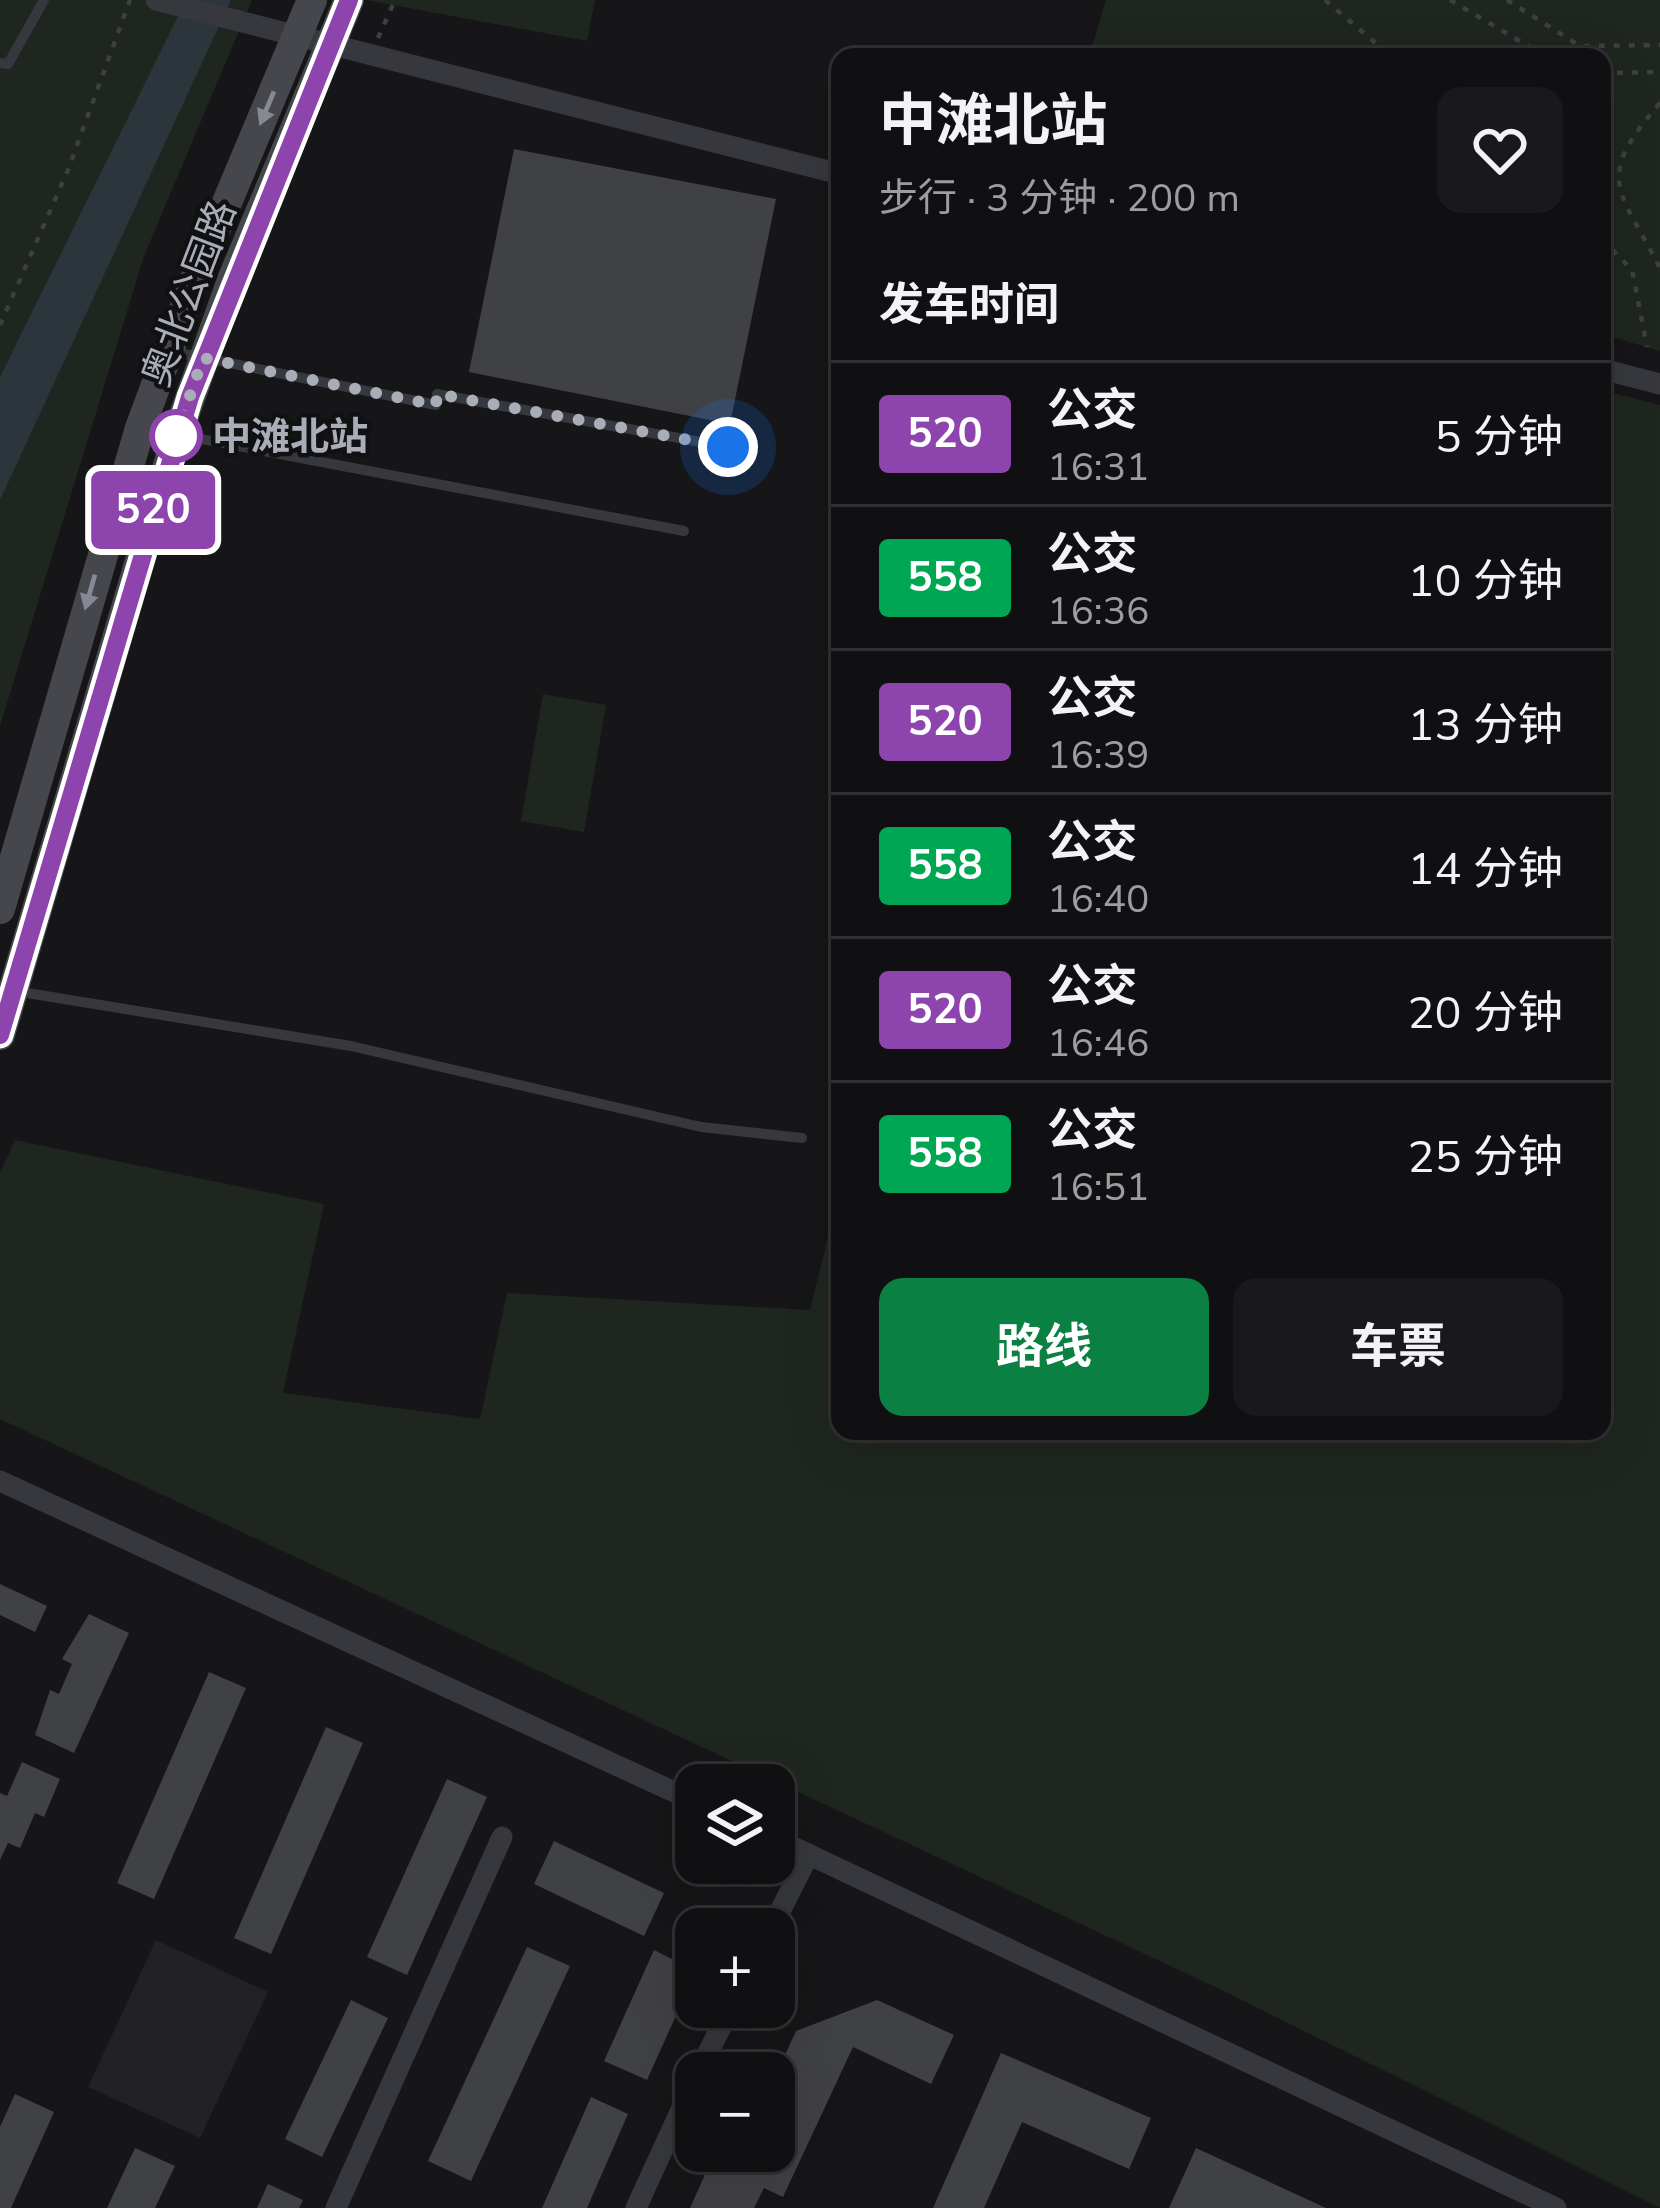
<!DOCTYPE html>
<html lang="zh">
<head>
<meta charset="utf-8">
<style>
  :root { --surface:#101012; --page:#19191b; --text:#f1f3f6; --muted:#9c9d9f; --line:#303032; --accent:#0b8043 }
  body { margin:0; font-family:"Nunito Sans","Noto Sans SC",sans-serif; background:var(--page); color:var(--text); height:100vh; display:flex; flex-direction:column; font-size:45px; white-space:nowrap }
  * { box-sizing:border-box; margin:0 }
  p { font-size:39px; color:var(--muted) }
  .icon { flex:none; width:66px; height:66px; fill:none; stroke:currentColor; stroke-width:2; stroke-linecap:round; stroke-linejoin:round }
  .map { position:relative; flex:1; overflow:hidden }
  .sheet { position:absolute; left:831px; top:48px; width:780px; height:1392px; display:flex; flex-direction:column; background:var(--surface); border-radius:24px; box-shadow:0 12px 48px #0002,0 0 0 3px var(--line) }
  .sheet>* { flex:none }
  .badge { padding:0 24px; border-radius:9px; font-size:42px; line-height:78px }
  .buttons { position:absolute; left:675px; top:1764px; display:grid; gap:24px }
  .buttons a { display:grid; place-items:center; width:120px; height:120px; border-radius:24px; background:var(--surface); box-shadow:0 12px 48px #0002,0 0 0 3px var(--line); font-size:60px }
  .you { position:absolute; width:60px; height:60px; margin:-30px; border:9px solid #fff; border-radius:50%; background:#1a73e8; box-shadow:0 0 0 18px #1a73e833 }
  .map>.badge { position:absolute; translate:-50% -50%; box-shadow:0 0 0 6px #fff }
  h2 { padding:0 48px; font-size:45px; line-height:108px }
  .round { display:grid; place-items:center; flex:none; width:126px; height:126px; border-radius:24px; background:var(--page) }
  .overview { display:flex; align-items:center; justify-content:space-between; height:204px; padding:0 48px }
  h1 { font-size:57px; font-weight:700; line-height:90px }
  .action { display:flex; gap:24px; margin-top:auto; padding:24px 48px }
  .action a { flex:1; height:138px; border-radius:24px; background:var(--accent); color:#fff; font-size:48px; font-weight:700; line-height:138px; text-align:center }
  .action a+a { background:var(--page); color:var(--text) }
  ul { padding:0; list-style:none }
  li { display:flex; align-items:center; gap:36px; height:144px; padding:0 48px; border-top:3px solid var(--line) }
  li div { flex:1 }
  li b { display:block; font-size:45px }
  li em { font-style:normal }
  li .badge { min-width:132px; font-weight:700; text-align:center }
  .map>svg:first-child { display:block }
  .built { fill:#222225 }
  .green { fill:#1e261f }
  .water { fill:#2c353c }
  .building { fill:#404145 }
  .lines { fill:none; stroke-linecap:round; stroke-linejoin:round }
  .path { stroke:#3d3f44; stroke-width:4.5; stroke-dasharray:6 9; stroke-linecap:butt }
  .lane { stroke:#37383d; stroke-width:10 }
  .street { stroke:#37383d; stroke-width:21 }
  .secondary { stroke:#45474d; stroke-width:30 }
  .oneway { fill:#858993 }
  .line-casing { stroke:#fff; stroke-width:27 }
  .line { stroke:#8e44ad; stroke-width:18 }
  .walk { stroke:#a8adb8; stroke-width:12; stroke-dasharray:0 21.6 }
  .stop-dot { fill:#fff; stroke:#8e44ad; stroke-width:6 }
  .labels { text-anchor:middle; stroke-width:9; stroke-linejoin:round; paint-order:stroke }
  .street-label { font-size:39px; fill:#a8adb8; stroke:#111113 }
  .stop-label { font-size:39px; font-weight:bold; fill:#a8adb8; stroke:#111113; text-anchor:start }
</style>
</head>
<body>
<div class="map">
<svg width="1660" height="2208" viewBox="0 0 1660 2208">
  <rect width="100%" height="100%" fill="#161618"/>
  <polygon class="built" points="156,1940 268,1992 200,2138 88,2087"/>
  <g class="green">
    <polygon points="0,0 252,0 144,256 0,726"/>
    <polygon points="366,0 595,0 587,41"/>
    <polygon points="1106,0 1660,0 1660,351 1602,334 1602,57 1089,57"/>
    <polygon points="1602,390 1660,405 1660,2208 1226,1992 0,1419 0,1173 15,1140 324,1204 283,1393 480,1419 507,1293 810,1310 840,1187 840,1431 1602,1431"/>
    <polygon points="543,694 606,705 584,832 521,821"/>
  </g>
  <polygon class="water" points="186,0 231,0 0,500 0,377"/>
  <g class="building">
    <polygon points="514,149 776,199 730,424 469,372"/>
    <polygon points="0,1584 47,1606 35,1632 0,1615"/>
    <polygon points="89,1614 129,1633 74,1753 35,1735 50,1690 59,1694 72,1664 62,1659"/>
    <polygon points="209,1672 246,1688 154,1899 117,1883"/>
    <polygon points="326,1727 363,1743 271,1954 234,1938"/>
    <polygon points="22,1762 60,1779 44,1817 35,1813 20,1848 8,1843 0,1860 0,1793 7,1796"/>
    <polygon points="447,1779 487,1797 407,1975 367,1957"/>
    <polygon points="554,1841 664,1893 644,1936 534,1884"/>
    <polygon points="527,1947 570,1966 471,2181 428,2161"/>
    <polygon points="654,1950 696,1971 647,2080 604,2061"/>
    <polygon points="351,2000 388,2018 322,2157 285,2139"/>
    <polygon points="877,2000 954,2035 931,2084 853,2047 783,2197 764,2188 754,2208 690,2208 711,2161 733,2171 742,2151 774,2151 774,2079 796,2031"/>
    <polygon points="1001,2053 1151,2118 1129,2169 1022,2122 984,2208 933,2208"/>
    <polygon points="15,2094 54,2112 11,2208 0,2208 0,2127"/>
    <polygon points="591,2097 628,2114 587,2208 542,2208"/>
    <polygon points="135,2148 175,2166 155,2208 107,2208"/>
    <polygon points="1196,2148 1326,2208 1169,2208"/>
    <polygon points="268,2184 303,2200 299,2208 257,2208"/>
  </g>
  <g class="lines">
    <g class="path">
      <polyline points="1325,0 1392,57"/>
      <polyline points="1450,0 1547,57"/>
      <polyline points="1507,0 1580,46 1660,45"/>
      <polyline points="378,38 395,0"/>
      <polyline points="1602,73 1660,72"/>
      <path d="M1660,103C1593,180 1619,188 1660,268"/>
      <polyline points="1602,239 1632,270 1647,347"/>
      <polyline points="0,325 68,170 130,0"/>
    </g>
    <g class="lane">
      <polyline points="0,63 8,64 44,0"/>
      <polyline points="170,351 436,405 437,394 728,447"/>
      <polyline points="143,428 684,531"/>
      <polyline points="15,991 351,1046 701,1127 802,1138"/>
    </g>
    <g class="street">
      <polyline points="156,0 840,174"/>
      <polyline points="1602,369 1660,384"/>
      <polyline points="0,1481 696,1802"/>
      <polyline points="774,1838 1556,2208"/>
      <polyline points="771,1929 809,1854"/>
      <polyline points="698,2073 731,2007"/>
      <polyline points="336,2208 502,1837"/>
      <polyline points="636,2208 696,2077"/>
    </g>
    <g class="secondary">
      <polyline points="0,909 140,428 199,269 312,0"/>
      <polyline points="0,1035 177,435 232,280 349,0"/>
    </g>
  </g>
  <defs><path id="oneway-solid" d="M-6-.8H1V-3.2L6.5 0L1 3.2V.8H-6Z" transform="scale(3)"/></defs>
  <g class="oneway">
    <use href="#oneway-solid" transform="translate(267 108) rotate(113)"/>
    <use href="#oneway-solid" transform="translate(90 592) rotate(106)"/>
  </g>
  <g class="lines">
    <defs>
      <polyline id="line" points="0,1035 190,397 349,0"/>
    </defs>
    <use href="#line" class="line-casing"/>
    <use href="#line" class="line"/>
    <polyline class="walk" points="176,436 203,358 436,405 437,394 728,447"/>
  </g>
  <circle class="stop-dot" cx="176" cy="436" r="24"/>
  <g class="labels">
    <g class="street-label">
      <text transform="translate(188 293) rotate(-69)" y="14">奥北公园路</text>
    </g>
    <g class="stop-label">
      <text x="212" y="450">中滩北站</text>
    </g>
  </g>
</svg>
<div class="buttons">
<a><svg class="icon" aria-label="layers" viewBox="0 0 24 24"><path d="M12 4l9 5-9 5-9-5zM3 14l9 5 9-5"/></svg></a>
<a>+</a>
<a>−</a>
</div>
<div class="you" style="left:728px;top:447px"></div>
<b class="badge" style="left:153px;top:510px;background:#8e44ad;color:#fff">520</b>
<section class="sheet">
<div class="overview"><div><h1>中滩北站</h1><p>步行 · 3 分钟 · 200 m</p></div><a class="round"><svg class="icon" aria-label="heart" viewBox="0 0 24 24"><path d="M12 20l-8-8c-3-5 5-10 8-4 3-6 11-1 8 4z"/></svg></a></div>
<h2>发车时间</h2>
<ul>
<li><span class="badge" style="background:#8e44ad;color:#fff">520</span><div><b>公交</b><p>16:31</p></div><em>5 分钟</em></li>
<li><span class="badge" style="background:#00a651;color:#fff">558</span><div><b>公交</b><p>16:36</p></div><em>10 分钟</em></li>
<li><span class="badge" style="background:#8e44ad;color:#fff">520</span><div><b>公交</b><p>16:39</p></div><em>13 分钟</em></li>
<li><span class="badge" style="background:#00a651;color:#fff">558</span><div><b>公交</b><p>16:40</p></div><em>14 分钟</em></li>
<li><span class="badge" style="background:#8e44ad;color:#fff">520</span><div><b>公交</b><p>16:46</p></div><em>20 分钟</em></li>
<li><span class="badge" style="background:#00a651;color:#fff">558</span><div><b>公交</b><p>16:51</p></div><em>25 分钟</em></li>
</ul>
<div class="action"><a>路线</a><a>车票</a></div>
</section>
</div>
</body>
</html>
